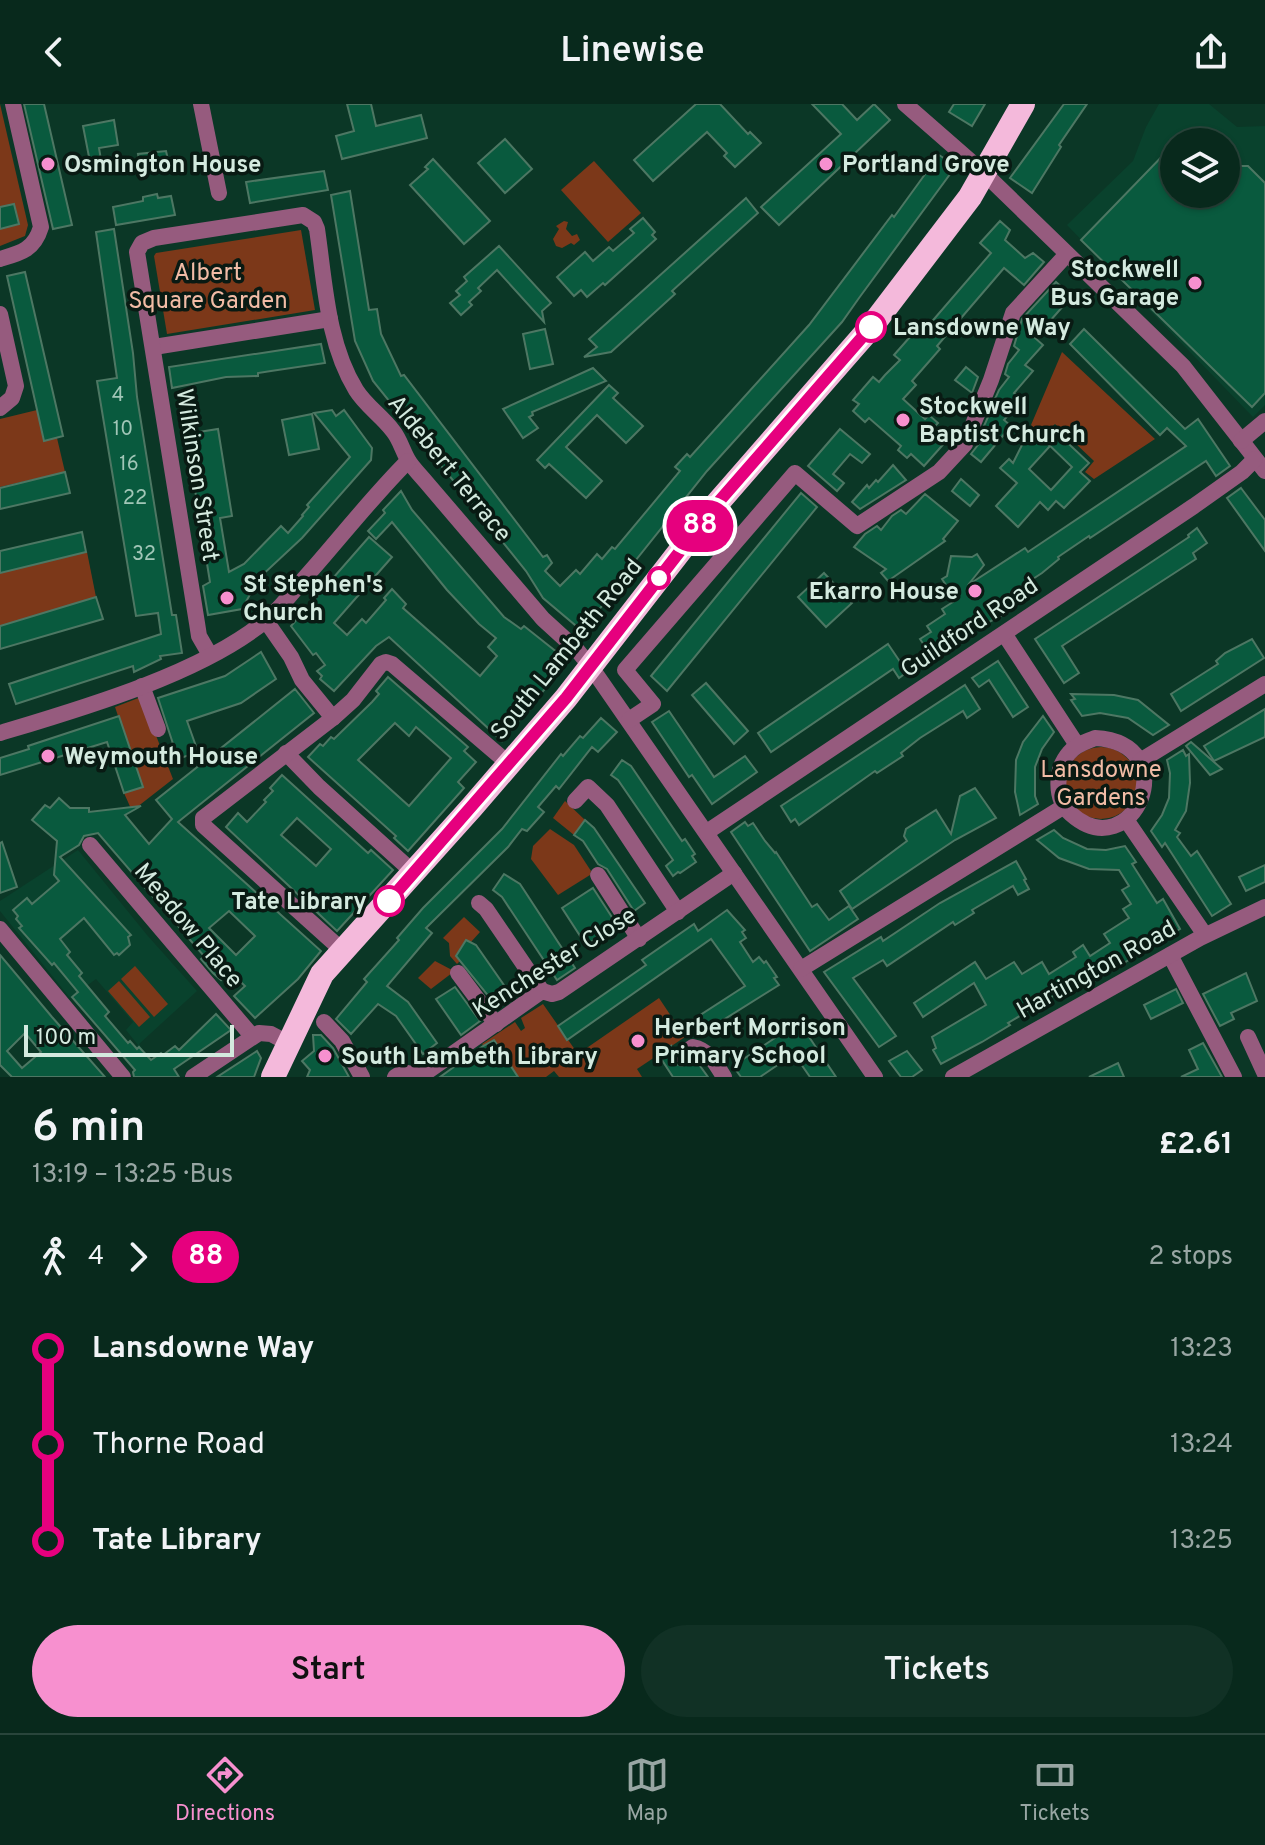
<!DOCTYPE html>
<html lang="en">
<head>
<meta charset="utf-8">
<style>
  :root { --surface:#08291c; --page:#113125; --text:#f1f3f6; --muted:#98a6a3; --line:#29453b; --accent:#f790cf }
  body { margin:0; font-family:Overpass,sans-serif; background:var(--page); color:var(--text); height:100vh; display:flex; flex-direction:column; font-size:30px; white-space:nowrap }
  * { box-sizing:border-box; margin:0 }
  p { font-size:26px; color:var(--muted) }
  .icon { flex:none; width:44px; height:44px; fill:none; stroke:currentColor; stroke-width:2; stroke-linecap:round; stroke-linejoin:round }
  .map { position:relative; height:973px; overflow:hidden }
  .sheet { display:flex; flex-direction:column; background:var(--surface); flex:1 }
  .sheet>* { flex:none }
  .badge { padding:0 16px; border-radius:26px; font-size:28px; line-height:52px }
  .tools { position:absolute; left:1160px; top:24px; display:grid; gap:16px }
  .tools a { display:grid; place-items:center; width:80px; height:80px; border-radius:50%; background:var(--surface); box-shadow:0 2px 6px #0004,0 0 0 2px var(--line); font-size:40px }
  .scale { position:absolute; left:24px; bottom:20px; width:210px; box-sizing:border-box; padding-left:8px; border:4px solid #d4eadf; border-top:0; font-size:22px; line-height:28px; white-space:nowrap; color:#d4eadf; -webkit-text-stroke:6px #091a13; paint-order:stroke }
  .map>.badge { position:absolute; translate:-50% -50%; box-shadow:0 0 0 4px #fff }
  .legs { display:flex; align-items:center; gap:12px; height:88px; padding:0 32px; font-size:26px }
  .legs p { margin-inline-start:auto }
  .head { display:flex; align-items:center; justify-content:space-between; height:136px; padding:0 32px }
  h1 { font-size:44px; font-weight:600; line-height:60px }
  .cta { display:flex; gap:16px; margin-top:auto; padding:16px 32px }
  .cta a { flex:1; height:92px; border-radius:48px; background:var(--accent); color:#111; font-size:32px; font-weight:600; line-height:92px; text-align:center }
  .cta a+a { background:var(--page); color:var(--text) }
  ul { padding:0 32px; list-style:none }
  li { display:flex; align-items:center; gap:28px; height:96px; font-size:30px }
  li i { display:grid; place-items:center; width:12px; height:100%; margin:0 10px; background:currentColor }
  li i::after { content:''; width:20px; height:20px; margin:-10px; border:6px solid; border-radius:50%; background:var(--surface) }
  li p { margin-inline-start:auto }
  li:first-child i { background:linear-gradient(#0000 50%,currentColor 0) }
  li:last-child i { background:linear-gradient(currentColor 50%,#0000 0) }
  header { display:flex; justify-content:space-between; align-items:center; height:104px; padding:0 32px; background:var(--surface); font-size:36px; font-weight:600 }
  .menu { display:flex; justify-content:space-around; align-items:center; height:112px; border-top:2px solid var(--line); background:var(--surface); font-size:22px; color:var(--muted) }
  .menu a { display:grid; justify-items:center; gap:4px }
  .menu .current { color:var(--accent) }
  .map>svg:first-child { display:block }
  .built { fill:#09422d; fill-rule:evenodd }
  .green { fill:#7c3819 }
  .building { fill:#095a3e; stroke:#4d7763; stroke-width:2; fill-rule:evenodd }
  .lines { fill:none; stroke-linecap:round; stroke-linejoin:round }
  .street { stroke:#965b7e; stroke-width:16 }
  .highway { stroke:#f4b9db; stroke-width:24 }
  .line-1-casing { stroke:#fff; stroke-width:18 }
  .line-1 { stroke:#e6007e; stroke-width:12 }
  .poi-dot { fill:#f790cf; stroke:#091a13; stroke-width:3 }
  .stop-1-dot { fill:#fff; stroke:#e6007e; stroke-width:4 }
  .labels { text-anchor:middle; stroke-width:7; stroke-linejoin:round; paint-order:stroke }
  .number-label { font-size:20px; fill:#a1c6b7 }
  .poi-label { font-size:24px; font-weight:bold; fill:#d4eadf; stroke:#091a13; text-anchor:start }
  .park-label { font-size:24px; fill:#f2bca6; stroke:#091a13 }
  .stop-label { font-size:24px; font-weight:bold; fill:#d4eadf; stroke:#091a13; text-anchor:start }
  .street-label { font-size:24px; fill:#d4eadf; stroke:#091a13 }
</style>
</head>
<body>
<header><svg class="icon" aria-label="back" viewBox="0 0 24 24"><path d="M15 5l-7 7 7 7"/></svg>Linewise<svg class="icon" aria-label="share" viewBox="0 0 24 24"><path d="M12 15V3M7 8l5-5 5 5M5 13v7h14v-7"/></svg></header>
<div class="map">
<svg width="1265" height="973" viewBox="0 0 1265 973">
  <rect width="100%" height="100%" fill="#0b3726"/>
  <g class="built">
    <path d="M1159,0H1209L1237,23L1265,22V301L1253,313L1067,121L1133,57L1146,23ZM1174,38H1226V90H1174Z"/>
    <polygon points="78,746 147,831 197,887 139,940 146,951 132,963 123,952 138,941 126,926 133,918 96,875 70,894 0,807 0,797"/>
  </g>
  <g class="green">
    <polygon points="0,0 28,121 25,132 0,142"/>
    <polygon points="594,57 641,109 608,138 561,86"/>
    <polygon points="564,117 568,118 566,125 572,132 577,130 580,136 574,141 571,139 562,144 556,142 553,135 559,125 556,122"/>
    <polygon points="301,126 315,206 167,230 154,152 156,149"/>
    <polygon points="1062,248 1155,335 1094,375 1085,368 1094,357 1055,320 1042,332 1031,321"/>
    <polygon points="37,306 44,336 57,334 65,368 0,383 0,315"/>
    <polygon points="87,448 96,493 0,522 0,469"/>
    <polygon points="141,593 173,675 132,707 124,689 142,683 115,603"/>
    <circle cx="1101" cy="679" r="36"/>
    <polygon points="565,697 585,716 574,731 553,714"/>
    <polygon points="550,725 574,741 591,767 590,771 558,791 531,755 533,742"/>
    <polygon points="464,813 480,828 471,838 466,836 456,851 461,856 457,860 450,852 449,839 443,834"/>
    <polygon points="435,857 452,866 452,869 431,885 418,874"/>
    <polygon points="135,862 168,900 154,913 121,875"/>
    <polygon points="119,877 150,913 139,923 108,887"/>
    <polygon points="659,894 685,933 637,965 642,973 559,973 554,967 546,973 518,973 494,936 484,942 482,940 515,918 521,927 525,924 521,914 543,900 578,950"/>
  </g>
  <g class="building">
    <polygon points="24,0 44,0 72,121 53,125"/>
    <polygon points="347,0 371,0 376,22 421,11 427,34 342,55 336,32 354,27"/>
    <polygon points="696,0 720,0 748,30 750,28 761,39 735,63 724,52 727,49 707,28 653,77 634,56"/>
    <polygon points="812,0 842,0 857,16 874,0 890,16 779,121 761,103 841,30"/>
    <polygon points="954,0 985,0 972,22 949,8"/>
    <polygon points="1064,0 1087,0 1059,41 1061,43 1032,89 1010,74"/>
    <polygon points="114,16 118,41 99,44 101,56 90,58 83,22"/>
    <polygon points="505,35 532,65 505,89 478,59"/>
    <polygon points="1174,40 1174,90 1226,90 1226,62 1248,62 1265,79 1265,289 1252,303 1081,136"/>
    <polygon points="166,47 169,60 153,63 154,68 142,70 138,50"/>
    <polygon points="939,51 956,62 859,194 842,218 707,367 620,476 623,478 581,526 543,494 526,467 373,277 355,237 331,91 350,87 369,206 377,205 381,230 401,272 404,271 543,453 547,451 552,459 545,467 560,482 576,466 580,470 597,450 602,455 612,443 615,445 680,367 675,363 687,350 690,353 809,221 892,111 894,113"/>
    <polygon points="433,55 490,117 464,140 410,81 428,65 425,63"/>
    <polygon points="324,67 328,86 250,99 246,78"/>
    <polygon points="157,90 158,94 171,92 175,111 116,121 113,103 143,97 143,93"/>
    <polygon points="746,94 758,109 672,187 675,190 611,248 584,253 597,243 589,235"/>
    <polygon points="14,100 19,120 0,125 0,103"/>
    <polygon points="643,114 655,128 652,131 656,135 605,181 603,179 587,193 581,186 574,192 557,173 585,148 593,157 609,143 613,147 634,129 630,125"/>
    <polygon points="1000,117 1010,126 1005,136 1025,154 1033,149 1044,158 1024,181 1004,164 937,242 940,245 912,277 916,281 903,295 925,315 929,311 938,319 934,323 948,335 924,362 911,350 907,354 898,346 901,342 869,314 865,318 853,307 859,300 853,296 873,273 879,278 885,271 900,256 894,251 917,225 922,229 991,149 980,139"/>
    <polygon points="114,125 133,249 137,293 172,511 176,511 182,549 160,552 161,555 134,568 133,562 16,600 9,580 161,530 158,509 136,512 97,277 117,274 96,128"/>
    <polygon points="499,142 551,199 542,207 544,218 497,166 478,184 481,187 469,198 472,201 461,211 450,199 460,191 456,187 467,177 464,173"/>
    <polygon points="25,168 63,332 44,337 7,172"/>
    <polygon points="1056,178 1072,192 1035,234 1043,241 1025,261 1033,267 1014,289 1022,295 1004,316 1011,322 981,358 971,350 988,328 983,324 988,313 998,301 994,297 999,286 1009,273 1005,270 1008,260 1019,246 1014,242 1022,215"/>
    <polygon points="545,225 553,260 530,265 523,230"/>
    <polygon points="1084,225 1185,325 1198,315 1230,362 1216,372 1206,357 1090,434 1089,432 1058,453 1059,455 1042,469 1005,493 1009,499 999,505 1003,511 975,525 972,519 931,551 920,535 931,528 927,522 945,510 942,505 956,496 942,475 947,472 951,452 972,453 977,450 984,461 968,481 1025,444 1028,448 1186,342 1167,324 1160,331 1070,240"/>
    <polygon points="321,240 325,259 271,267 258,269 258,272 226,273 172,284 169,263"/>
    <polygon points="966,263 978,273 972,289 955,276"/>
    <polygon points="593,264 606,277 532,308 533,311 529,313 538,324 523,334 503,305"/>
    <polygon points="609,281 618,289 613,294 643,322 626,339 597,311 566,343 602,377 586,394 549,360 545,364 537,356"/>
    <polygon points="332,306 336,312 344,306 372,344 371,356 302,434 259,474 242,505 208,511 203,482 210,478 186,330 218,325 232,412 220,414 229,468 244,460 281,422 288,429 303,412 302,411 309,403 307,401 350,353 314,309"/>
    <polygon points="312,310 319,345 289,351 282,316"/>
    <polygon points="840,325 870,350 862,359 850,350 833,370 844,379 837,387 808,362"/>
    <polygon points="1054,326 1089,359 1080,368 1090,377 1064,404 1056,397 1048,406 1040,398 1018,423 996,402 1017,379 1000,364 1009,355 1013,359 1022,341 1034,328 1050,342 1029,365 1051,386 1072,363 1044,336"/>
    <polygon points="893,361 906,376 860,405 852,398 867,381 869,384 876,376 878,378"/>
    <polygon points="65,368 70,389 0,405 0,384"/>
    <polygon points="961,375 979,391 970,402 952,387"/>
    <polygon points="1241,384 1265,416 1265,447 1227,394"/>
    <polygon points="401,387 412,406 504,513 521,525 524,522 568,557 502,637 389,533 376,542 334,587 320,575 322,572 317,567 325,561 316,549 313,551 291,522 369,433 392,453 334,519 347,531 362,515 366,519 386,496 384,494 392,485 406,500 403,504 480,572 497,552 488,543 496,534 479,520 447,486 392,418 376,435 368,427 385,409 383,406"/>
    <polygon points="801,389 817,403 667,587 651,572"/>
    <polygon points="925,390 958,417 943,435 945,437 888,477 881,469 886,465 854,443 865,430 877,422 881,426 892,412 901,406 906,410"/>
    <polygon points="1197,424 1207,439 1193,449 1196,455 1062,542 1079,569 1064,579 1035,535 1153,457 1189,433 1188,431"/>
    <polygon points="82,428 86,448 0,469 0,447"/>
    <polygon points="824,469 852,499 826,523 798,493"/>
    <polygon points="96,493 103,515 0,545 0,522"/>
    <polygon points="1252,535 1264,554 1181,607 1171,590 1218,560 1216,557 1225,549"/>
    <polygon points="888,540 907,568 899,574 893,565 771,648 758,629"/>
    <polygon points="261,548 276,575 241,599 187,617 198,648 178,655 158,594 225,572"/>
    <polygon points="998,557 1028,603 1013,613 989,576 979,583 972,574"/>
    <path d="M388,573L468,643L464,647L476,658L458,678L464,684L408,747L394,734L396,732L308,653L320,640L323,642L331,633L334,635L372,598L379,590L376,587ZM395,619L409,632L416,623L451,654L409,702L358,656Z"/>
    <polygon points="706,579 748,627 734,640 692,591"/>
    <polygon points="965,581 980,605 967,614 963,607 920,634 901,649 903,652 877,669 875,667 799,721 795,715 791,718 781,702"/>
    <path d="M295,585L314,609L178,718L321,847L298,875L255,914L234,892L245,882L229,867L221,876L213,869L201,855L204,852L98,729L84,732L79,741L60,753L131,831L128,833L130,841L119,851L117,849L114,851L84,814L60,835L70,848L67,851L82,869L79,872L109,908L105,912L128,939L130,937L137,945L139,943L151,956L161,949L163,951L175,942L179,946L216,910L231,926L174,965L179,973H134L133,968L135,966L72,893L78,888L54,859L52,861L19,824L22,822L16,815L18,812L13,806L27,794L32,800L59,777L54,771L57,737L32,716L45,701L50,704L59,694L70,704H89V708L141,702L125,711L149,740L172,715L156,696ZM229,807L255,832L236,851L209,824Z"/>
    <polygon points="1071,590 1114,591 1138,596 1169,621 1153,631 1128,614 1100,609 1082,612 1071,596 1075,595"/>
    <polygon points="1265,605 1265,633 1214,657 1204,642"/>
    <polygon points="669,607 714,673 745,652 757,668 712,700 692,671 689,673 652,618"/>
    <polygon points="119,612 143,683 124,689 107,638 0,671 0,654 29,645 28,642"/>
    <polygon points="1043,612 1054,628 1042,645 1035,663 1035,692 1038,700 1020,711 1015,688 1016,656 1023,638"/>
    <polygon points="601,614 617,628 598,648 592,643 559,685 556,682 538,703 544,708 527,727 522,725 508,743 426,824 432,829 387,882 408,898 437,939 423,950 396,912 378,900 351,930 336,915 367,878 364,875 399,836 397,834 423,804 502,725 561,650 563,652 580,632 583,634"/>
    <polygon points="1191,638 1222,665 1210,671 1186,642"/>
    <polygon points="1183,646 1186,652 1189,650 1190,679 1186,707 1175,726 1180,729 1177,733 1191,752 1197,747 1231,800 1212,812 1165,739 1162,743 1151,727 1162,711 1169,694 1170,669 1167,656"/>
    <polygon points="622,656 631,662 682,737 685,735 695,750 692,752 696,758 680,769 678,768 673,772 666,762 673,756 618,676 611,671"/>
    <path d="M282,671L368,749L371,746L393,766L337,827L226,723L238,709L247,718L266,698L264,696L273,687L270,684ZM297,714L331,745L316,762L281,731Z"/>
    <polygon points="975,684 996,714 955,736 852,805 840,787 907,737 904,732 906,725 936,706 951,730 960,692"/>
    <polygon points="585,716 594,724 645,799 634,807 607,765 598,760 583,737 574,731"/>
    <polygon points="745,718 748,722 753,719 765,737 775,749 776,748 812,803 817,800 829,816 849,802 858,815 810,847 731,728"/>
    <polygon points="1054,726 1063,734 1087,745 1106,746 1125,742 1136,758 1132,760 1157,799 1163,795 1180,825 1089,880 1085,873 1008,919 1010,921 982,938 941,960 933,946 936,944 932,933 986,901 974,879 923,913 914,899 975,858 986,875 1014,858 1022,870 1042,858 1049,870 1076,853 1073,848 1083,841 1090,852 1110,839 1104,830 1129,814 1123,805 1131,800 1122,786 1129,782 1119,766 1089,765 1059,754 1037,736"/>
    <polygon points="2,738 17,783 0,789 0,739"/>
    <polygon points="1016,757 1026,775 1024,776 1029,785 1018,791 1013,782 972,806 974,809 955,821 953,818 887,862 883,856 853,874 896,932 879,943 824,868 881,833 883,837 940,799"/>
    <polygon points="1265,761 1265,778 1246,787 1239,773"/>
    <polygon points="504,770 520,780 575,864 557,876 502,793 493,786"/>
    <polygon points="593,784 617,821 586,841 562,804"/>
    <polygon points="727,806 745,826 742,828 746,834 740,838 753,858 759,853 764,859 766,857 777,873 774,874 779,881 704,928 694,915 745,882 711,835 567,936 558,922 646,861 642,856 694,820 698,827"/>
    <polygon points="466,836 476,841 513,894 498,904 456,852"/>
    <path d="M0,851L52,913L105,973H12L0,961ZM25,929L41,948L22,964L7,947Z"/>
    <polygon points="1246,869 1257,897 1231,909 1234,915 1220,922 1203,890"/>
    <polygon points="455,883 480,917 461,931 436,895"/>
    <polygon points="1176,885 1183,899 1151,915 1144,901"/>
    <polygon points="799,918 836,973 810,973 794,950 760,973 741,973 733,962"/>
    <polygon points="313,931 321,931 333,944 349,973 307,973 310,966 302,957 314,947"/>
    <polygon points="494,936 518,973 440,973 483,942"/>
    <polygon points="1203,939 1222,973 1181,973 1198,965 1189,946"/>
    <polygon points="671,942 670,952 675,960 682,962 695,955 708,973 673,973 658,950"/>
    <polygon points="257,947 261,954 254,973 217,973"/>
    <polygon points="907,947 922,966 912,973 901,973 889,957"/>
    <polygon points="1118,959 1124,973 1089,973"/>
  </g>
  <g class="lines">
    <g class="street">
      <polyline points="201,0 219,89"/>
      <polyline points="905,0 984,69 1183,262 1265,367"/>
      <path d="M0,155C21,149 34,146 41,123L13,0"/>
      <polyline points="0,210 16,282 12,294 0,304"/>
      <polyline points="154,243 330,215"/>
      <polyline points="1241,337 1265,317"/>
      <polyline points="266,517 291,553 302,576 333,614"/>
      <polyline points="1005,531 1077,641"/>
      <path d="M210,551L199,532L197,519L137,148L142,139L154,134L303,111L314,118L317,125C325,179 327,239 356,286C366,302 382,312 393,327C401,337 403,349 410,359C415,366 421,372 426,378L543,515L577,546L591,563L875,973"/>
      <polyline points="142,582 158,625"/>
      <polyline points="629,616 653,600 625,566 795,369 857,422 939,368 965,340 991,276 1013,209 1067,150"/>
      <path d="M0,629C80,605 201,570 265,517C279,506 290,491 302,477C338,437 370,395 408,357"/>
      <path d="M1095,634C1187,639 1133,765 1071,710C1054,696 1055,665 1069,649C1076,640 1086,638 1095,634Z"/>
      <polyline points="286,649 319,683 414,769"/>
      <polyline points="1140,657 1265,580"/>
      <polyline points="575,697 588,683 607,701 678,808"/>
      <polyline points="1127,717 1205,831"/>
      <polyline points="707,728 1194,402 1242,368 1255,355"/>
      <polyline points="90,741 252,932"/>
      <polyline points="598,771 639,835"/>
      <polyline points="479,799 486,805 542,887"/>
      <polyline points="0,825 123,973"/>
      <polyline points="343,847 203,721 203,714 333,614 353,596 381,560 386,558 392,560 509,660"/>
      <polyline points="1170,851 1234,973"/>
      <polyline points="801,865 1063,703"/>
      <polyline points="458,869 496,920"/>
      <polyline points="324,918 342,937 362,973"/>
      <polyline points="1248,933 1265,970"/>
      <path d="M681,951L693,943C709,946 716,960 724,973"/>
      <polyline points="193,973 259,929 271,930 288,939"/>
      <polyline points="395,973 403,968 421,972 542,887 552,890 559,888 734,769"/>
      <polyline points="953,973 1200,834 1265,803"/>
    </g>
    <polyline class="highway" points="273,973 322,870 472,703 566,594 715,402 871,223 970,93 1023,0"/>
  </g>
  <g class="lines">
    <defs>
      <polyline id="line-1" points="389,797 566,594 715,402 871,223"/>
    </defs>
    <use href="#line-1" class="line-1-casing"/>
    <use href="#line-1" class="line-1"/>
  </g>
  <g class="poi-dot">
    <circle cx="48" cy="60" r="8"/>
    <circle cx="826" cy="60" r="8"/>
    <circle cx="1195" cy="179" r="8"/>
    <circle cx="903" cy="316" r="8"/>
    <circle cx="975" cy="487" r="8"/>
    <circle cx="227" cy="494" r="8"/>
    <circle cx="48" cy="652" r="8"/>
    <circle cx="638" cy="937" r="8"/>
    <circle cx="325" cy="952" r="8"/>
  </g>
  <g class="stop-1-dot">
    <circle cx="871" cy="223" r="14"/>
    <circle cx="659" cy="474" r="10"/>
    <circle cx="389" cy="797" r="14"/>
  </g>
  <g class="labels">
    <g class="number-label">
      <text x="118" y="297">4</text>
      <text x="123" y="331">10</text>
      <text x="129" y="366">16</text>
      <text x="135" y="400">22</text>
      <text x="144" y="456">32</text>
    </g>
    <g class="poi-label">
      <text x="64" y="68">Osmington House</text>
      <text x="842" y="68">Portland Grove</text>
      <text x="1179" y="173" text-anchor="end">Stockwell<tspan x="1179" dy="28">Bus Garage</tspan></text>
      <text x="919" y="310">Stockwell<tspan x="919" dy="28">Baptist Church</tspan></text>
      <text x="243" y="488">St Stephen's<tspan x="243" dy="28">Church</tspan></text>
      <text x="959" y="495" text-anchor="end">Ekarro House</text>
      <text x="64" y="660">Weymouth House</text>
      <text x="654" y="931">Herbert Morrison<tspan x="654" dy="28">Primary School</tspan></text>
      <text x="341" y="960">South Lambeth Library</text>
    </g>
    <g class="park-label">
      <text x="208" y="176">Albert<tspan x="208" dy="28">Square Garden</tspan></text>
      <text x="1101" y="673">Lansdowne<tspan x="1101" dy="28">Gardens</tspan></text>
    </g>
    <g class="stop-label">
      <text x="893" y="231">Lansdowne Way</text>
      <text x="367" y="805" text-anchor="end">Tate Library</text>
    </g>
    <g class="street-label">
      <text transform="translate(450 364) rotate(51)" y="8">Aldebert Terrace</text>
      <text transform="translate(198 371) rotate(81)" y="8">Wilkinson Street</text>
      <text transform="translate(969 523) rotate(-34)" y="8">Guildford Road</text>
      <text transform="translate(566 545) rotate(-51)" y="8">South Lambeth Road</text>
      <text transform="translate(189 821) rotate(50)" y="8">Meadow Place</text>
      <text transform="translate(554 858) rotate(-32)" y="8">Kenchester Close</text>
      <text transform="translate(1096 865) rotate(-29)" y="8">Hartington Road</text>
    </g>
  </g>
</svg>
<div class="tools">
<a><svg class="icon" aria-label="layers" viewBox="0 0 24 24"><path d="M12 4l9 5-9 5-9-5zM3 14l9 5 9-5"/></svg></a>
</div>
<div class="scale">100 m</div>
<b class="badge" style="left:700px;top:422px;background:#e6007e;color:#fff">88</b>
</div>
<section class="sheet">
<div class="head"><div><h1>6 min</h1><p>13:19 – 13:25 · Bus</p></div><b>£2.61</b></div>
<div class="legs"><svg class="icon" aria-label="walk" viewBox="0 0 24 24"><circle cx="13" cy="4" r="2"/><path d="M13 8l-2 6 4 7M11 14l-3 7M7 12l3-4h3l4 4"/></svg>4<svg class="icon" aria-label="forward" viewBox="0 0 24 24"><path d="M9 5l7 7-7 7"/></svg><b class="badge" style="background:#e6007e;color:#fff">88</b><p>2 stops</p></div>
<ul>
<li><i style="color:#e6007e"></i><b>Lansdowne Way</b><p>13:23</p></li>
<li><i style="color:#e6007e"></i><span>Thorne Road</span><p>13:24</p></li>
<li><i style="color:#e6007e"></i><b>Tate Library</b><p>13:25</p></li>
</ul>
<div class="cta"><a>Start</a><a>Tickets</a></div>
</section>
<nav class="menu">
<a class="current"><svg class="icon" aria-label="directions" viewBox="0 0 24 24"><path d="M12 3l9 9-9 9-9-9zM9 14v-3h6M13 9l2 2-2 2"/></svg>Directions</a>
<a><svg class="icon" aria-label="map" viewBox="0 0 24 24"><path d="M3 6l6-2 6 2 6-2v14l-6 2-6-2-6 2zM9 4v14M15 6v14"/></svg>Map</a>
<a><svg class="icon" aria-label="tickets" viewBox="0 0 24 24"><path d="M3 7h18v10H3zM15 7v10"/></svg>Tickets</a>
</nav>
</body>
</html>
